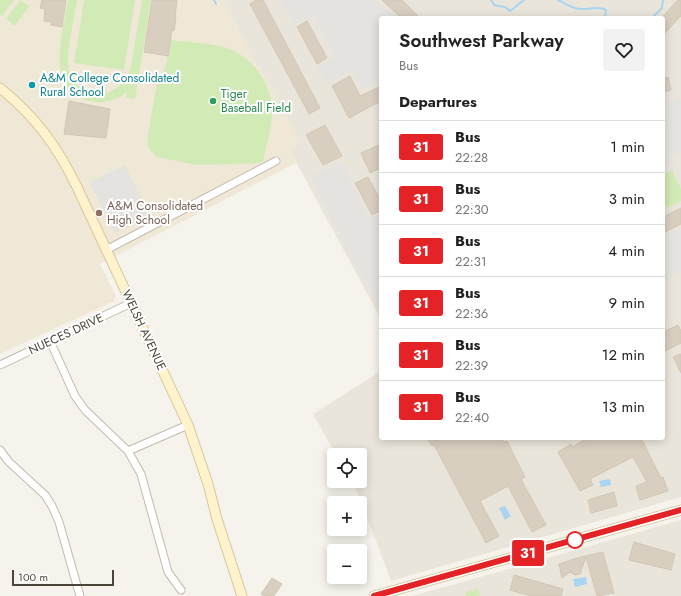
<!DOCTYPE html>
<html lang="en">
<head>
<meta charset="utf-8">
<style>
  :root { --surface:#fff; --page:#f2f2f2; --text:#222; --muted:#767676; --line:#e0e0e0 }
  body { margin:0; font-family:Jost,sans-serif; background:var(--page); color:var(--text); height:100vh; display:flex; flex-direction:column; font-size:15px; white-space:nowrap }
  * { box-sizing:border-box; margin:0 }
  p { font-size:13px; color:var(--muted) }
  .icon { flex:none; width:22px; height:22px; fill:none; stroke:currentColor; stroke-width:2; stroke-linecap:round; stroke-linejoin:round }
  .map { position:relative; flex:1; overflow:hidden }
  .drawer { position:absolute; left:379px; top:16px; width:286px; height:424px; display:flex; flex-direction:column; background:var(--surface); border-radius:4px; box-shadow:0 2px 10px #0003 }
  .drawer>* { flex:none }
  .badge { padding:0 8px; border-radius:3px; font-size:14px; line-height:26px }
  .controls { position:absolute; left:327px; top:448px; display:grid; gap:8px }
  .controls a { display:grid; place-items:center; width:40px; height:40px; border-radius:4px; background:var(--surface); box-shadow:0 2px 10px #0003; font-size:20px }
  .scale { position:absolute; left:12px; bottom:10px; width:102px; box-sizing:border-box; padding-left:4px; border:2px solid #4b4439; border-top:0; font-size:11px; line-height:14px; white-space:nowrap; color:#4b4439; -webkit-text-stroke:3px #fff; paint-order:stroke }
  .map>.badge { position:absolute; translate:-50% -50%; box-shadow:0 0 0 2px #fff }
  h2 { padding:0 20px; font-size:15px; line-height:36px }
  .round { display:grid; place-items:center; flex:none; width:42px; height:42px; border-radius:4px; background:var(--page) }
  .summary { display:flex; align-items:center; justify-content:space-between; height:68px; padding:0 20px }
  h1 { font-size:19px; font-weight:600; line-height:30px }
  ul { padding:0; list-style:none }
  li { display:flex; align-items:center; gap:12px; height:52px; padding:0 20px; border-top:1px solid var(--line) }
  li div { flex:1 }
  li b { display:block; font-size:15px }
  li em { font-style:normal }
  li .badge { min-width:44px; font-weight:700; text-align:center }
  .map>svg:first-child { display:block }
  .residential { fill:#eae5da }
  .education { fill:#efe8d6 }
  .green { fill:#d2eab5 }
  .parking { fill:#e5e3e0 }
  .water { fill:#a9d4f2 }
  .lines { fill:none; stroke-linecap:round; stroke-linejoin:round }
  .stream { stroke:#a9d4f2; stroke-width:2 }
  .building { fill:#d8cfc1; stroke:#d3c7b4 }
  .street-casing { stroke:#c2bbae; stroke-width:9 }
  .secondary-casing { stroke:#d6c79b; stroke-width:11 }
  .street { stroke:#fff; stroke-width:7 }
  .secondary { stroke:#fff3cd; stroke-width:9 }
  .line-casing { stroke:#fff; stroke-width:9 }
  .line { stroke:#e42327; stroke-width:6 }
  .culture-dot { fill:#0f9aa8; stroke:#fff; stroke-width:1.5 }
  .leisure-dot { fill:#2e9e5b; stroke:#fff; stroke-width:1.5 }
  .education-dot { fill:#8d6e63; stroke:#fff; stroke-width:1.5 }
  .stop-dot { fill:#fff; stroke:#e42327; stroke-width:2 }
  .labels { text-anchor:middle; stroke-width:4; stroke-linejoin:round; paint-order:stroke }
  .culture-label { font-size:12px; fill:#0d838f; stroke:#fff; text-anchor:start }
  .leisure-label { font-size:12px; fill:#27864d; stroke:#fff; text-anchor:start }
  .education-label { font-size:12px; fill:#785e54; stroke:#fff; text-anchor:start }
  .street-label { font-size:12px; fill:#4b4439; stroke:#fff }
</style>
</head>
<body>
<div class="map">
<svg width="681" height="596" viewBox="0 0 681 596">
  <rect width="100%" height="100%" fill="#f6f3ec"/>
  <g class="residential">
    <polygon points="222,0 681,0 681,497 391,581 359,496 351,481 360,481 360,455 336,455 313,414 381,371 381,438 663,438 663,18 381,18 381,319 289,149 300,143"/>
    <polygon points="681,520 681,596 412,596 477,578"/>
  </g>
  <polygon class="education" points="0,0 222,0 301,143 289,149 296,163 100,264 116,296 114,301 0,354"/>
  <g class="green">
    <polygon points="0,0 14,0 2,16 0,15"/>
    <polygon points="20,0 29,6 15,26 6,19"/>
    <path d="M68,0H77C75,15 65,58 69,71C79,104 123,100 131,66L142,0H151L135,99L126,98L127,92C116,101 103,104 89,101C44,89 63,32 68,0Z"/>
    <polygon points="84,0 135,0 124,70 74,63"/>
    <path d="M171,40C188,42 209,43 226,48C253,56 273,85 272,113C272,129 266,146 263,161L260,163L197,165L157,157L148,147L147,142L157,82C166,75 169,51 171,40Z"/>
    <polygon points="672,170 681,189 681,201 667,208 663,200 663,175"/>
    <polygon points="478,589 480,596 466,596 465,592"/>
  </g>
  <g class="parking">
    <polygon points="280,0 373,0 392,13 396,18 381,18 381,78 362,89 352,71 328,83 316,67 335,57 314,17 295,24"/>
    <polygon points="681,99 681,152 669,157 671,163 663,167 663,102"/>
    <polygon points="342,162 369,219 381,214 381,236 379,237 381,242 381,313 310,177"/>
    <polygon points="125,165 150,217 115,233 90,182"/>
    <polygon points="681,228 681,272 663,281 663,237"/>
  </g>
  <g class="water">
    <polygon points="610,479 611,485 601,487 599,481"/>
    <polygon points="505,506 511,516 505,520 499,508"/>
    <polygon points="586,577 587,584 575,587 573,579"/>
  </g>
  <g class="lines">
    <g class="stream">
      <polyline points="214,0 216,4"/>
      <polyline points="491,0 494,5 505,7 510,11 524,0"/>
      <path d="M558,0C565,3 572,9 580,9C589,10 598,5 606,10L605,18"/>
      <polyline points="652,18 662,8 663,0"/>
    </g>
  </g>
  <g class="building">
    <polygon points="42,0 66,0 62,27 51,25 51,22 44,21 45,9 40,8"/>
    <polygon points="152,0 177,0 175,17 176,17 174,31 172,30 168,56 144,52"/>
    <polygon points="256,0 263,0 320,108 309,114 250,4"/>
    <polygon points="382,0 402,0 420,18 401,18"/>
    <polygon points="678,0 681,0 681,16 663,35 663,16"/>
    <polygon points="307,21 327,58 317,64 297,27"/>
    <polygon points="350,76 360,96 381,86 381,101 349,118 332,86"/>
    <polygon points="668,77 671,90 663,92 663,79"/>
    <polygon points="69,101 110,109 106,138 64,134"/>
    <polygon points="325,125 342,156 323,165 306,135"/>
    <polygon points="381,144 381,168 370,173 361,153"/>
    <polygon points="368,177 381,201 381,210 372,215 355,183"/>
    <polygon points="681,208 681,224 665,232 663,228 663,217"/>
    <polygon points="678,325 681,331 681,343 663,352 663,332"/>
    <polygon points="681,354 681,373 673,357"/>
    <polygon points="427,438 502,438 504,442 507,441 525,477 521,479 546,525 532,532 508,486 480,501 499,536 486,543 434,445 432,446"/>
    <polygon points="588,438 641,438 661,478 663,477 668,491 640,500 636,486 647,482 633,457 590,479 593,485 580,491 558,452 571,444 572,447"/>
    <polygon points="614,492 617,506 591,513 588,500"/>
    <polygon points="634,542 675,554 671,570 629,560"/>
    <polygon points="603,552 614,593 597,596 586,557 580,574 575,575 570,572 562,578 559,564 577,558"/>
    <polygon points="514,575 563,589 561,596 531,596 510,590"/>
    <polygon points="272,578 282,584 274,596 264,596 261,594"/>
  </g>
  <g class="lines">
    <defs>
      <g id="street">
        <polyline points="106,250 276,161"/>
        <polyline points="50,341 75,396 85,410 128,451 141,474 168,572 181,590"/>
        <polyline points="0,365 131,303"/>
        <polyline points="0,450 9,462 45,495 52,506 59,522 80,596"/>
        <polyline points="128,451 188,425"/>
      </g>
      <g id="secondary">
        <path d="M0,88C36,117 57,146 77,187L188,425L208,484L217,519L242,596"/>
        <polyline points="374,596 681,510"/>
      </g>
    </defs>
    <use href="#street" class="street-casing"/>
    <use href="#secondary" class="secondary-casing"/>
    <use href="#street" class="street"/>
    <use href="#secondary" class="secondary"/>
  </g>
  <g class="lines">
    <defs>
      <polyline id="line" points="374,596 681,510"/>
    </defs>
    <use href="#line" class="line-casing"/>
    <use href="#line" class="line"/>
  </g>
  <circle class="culture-dot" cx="32" cy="85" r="4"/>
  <circle class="leisure-dot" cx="213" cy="101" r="4"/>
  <circle class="education-dot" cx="99" cy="213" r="4"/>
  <circle class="stop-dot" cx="575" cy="540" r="8"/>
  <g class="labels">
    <g class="culture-label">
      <text x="40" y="82">A&amp;M College Consolidated<tspan x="40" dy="14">Rural School</tspan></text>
    </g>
    <g class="leisure-label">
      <text x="221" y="98">Tiger<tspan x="221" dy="14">Baseball Field</tspan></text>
    </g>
    <g class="education-label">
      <text x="107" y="210">A&amp;M Consolidated<tspan x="107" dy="14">High School</tspan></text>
    </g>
    <g class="street-label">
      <text transform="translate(144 330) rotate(65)" y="4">WELSH AVENUE</text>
      <text transform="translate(66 334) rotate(-25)" y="4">NUECES DRIVE</text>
    </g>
  </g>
</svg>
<div class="controls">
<a><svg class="icon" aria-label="locate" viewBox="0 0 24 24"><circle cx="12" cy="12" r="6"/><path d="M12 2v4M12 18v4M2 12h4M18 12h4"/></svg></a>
<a>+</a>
<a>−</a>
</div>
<div class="scale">100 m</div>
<b class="badge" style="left:528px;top:553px;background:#e42327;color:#fff">31</b>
<section class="drawer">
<div class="summary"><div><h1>Southwest Parkway</h1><p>Bus</p></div><a class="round"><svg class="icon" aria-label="heart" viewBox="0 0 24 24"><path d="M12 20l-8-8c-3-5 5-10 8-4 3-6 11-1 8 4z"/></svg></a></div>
<h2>Departures</h2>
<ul>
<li><span class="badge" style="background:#e42327;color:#fff">31</span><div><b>Bus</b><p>22:28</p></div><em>1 min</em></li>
<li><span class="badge" style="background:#e42327;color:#fff">31</span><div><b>Bus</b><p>22:30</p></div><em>3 min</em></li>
<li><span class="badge" style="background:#e42327;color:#fff">31</span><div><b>Bus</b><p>22:31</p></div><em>4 min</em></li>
<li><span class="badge" style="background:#e42327;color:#fff">31</span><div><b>Bus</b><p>22:36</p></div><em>9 min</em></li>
<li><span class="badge" style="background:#e42327;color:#fff">31</span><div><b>Bus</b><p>22:39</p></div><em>12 min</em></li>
<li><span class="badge" style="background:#e42327;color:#fff">31</span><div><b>Bus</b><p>22:40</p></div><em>13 min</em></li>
</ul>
</section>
</div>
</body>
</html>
